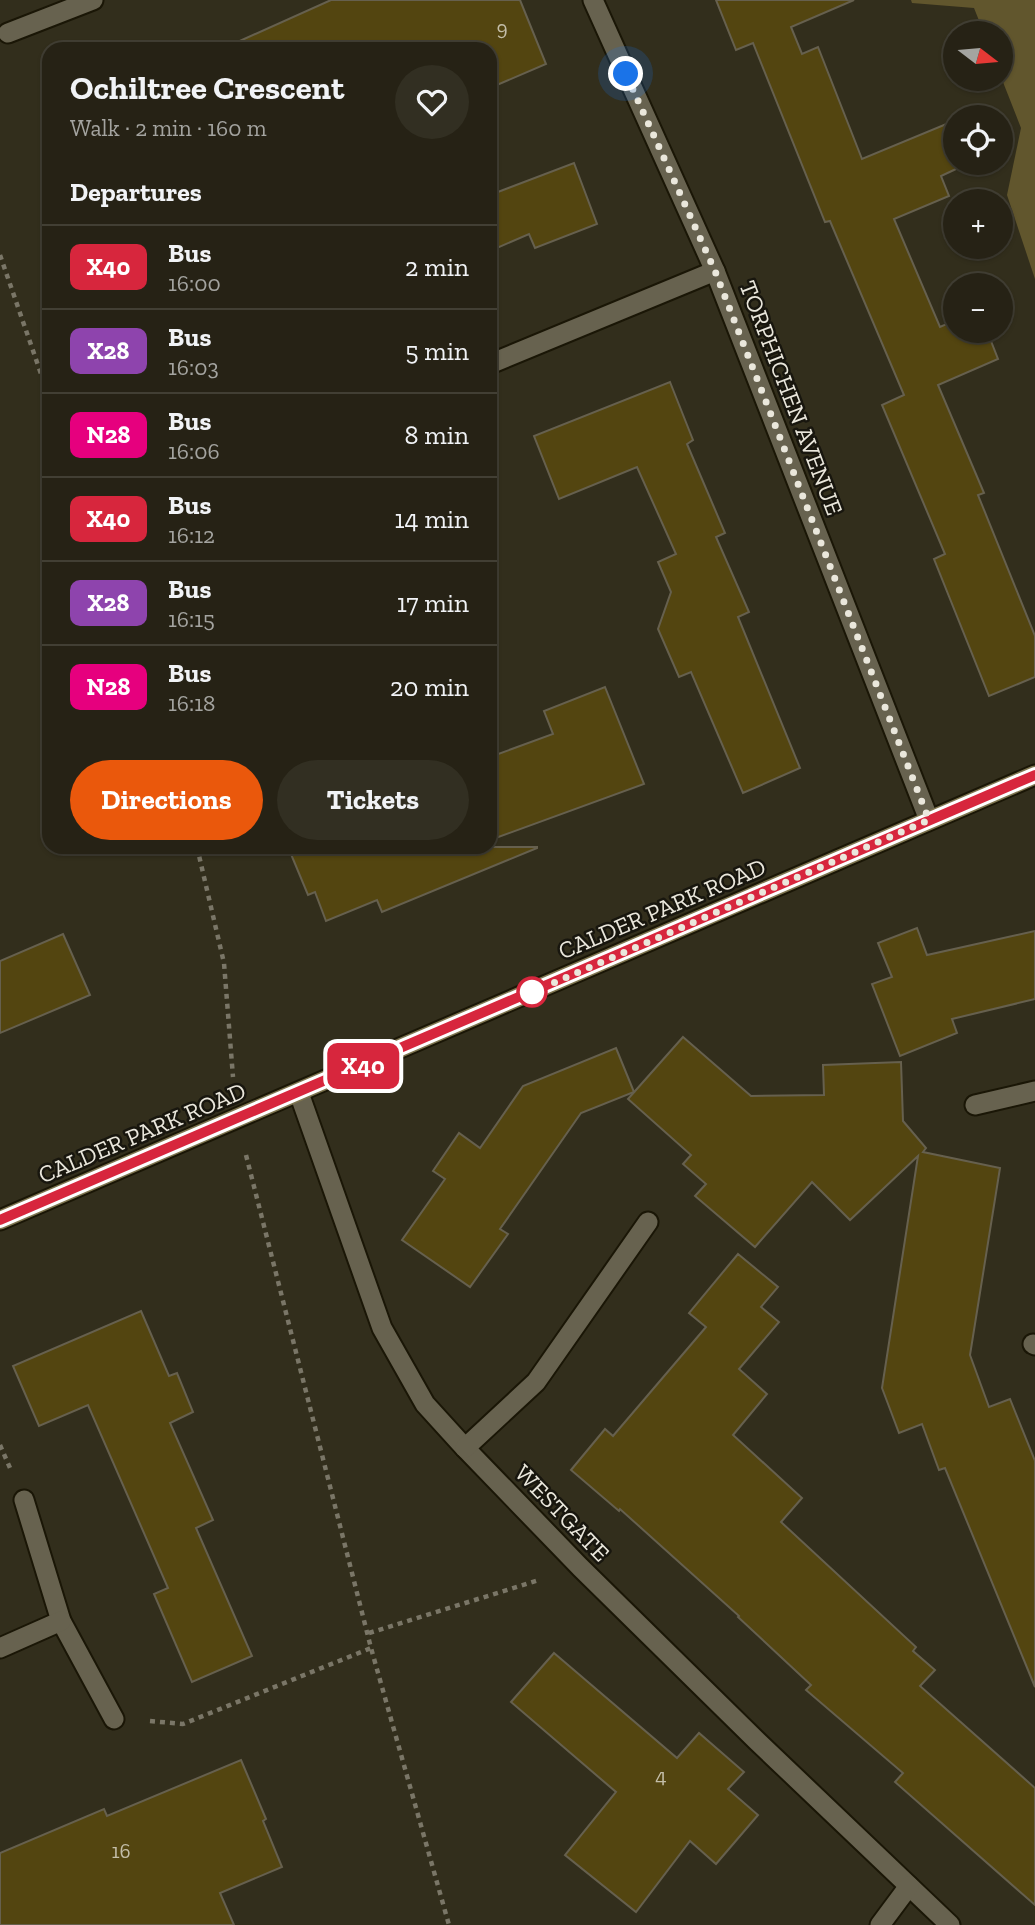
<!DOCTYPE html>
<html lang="en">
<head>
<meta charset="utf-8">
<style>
  :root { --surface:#262215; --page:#322f22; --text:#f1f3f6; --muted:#a4a4a0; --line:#423f34; --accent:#ea580c }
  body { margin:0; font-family:"Zilla Slab",serif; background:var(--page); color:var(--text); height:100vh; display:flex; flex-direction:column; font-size:26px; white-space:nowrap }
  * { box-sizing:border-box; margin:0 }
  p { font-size:23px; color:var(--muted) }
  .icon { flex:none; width:38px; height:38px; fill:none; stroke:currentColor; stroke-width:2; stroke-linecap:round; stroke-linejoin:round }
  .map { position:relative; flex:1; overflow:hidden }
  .drawer { position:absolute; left:42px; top:42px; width:455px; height:812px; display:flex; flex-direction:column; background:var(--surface); border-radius:21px; box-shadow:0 2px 5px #0004,0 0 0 2px var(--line) }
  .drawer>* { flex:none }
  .badge { padding:0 14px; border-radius:10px; font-size:24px; line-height:46px }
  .needle { width:46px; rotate:106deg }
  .fabs { position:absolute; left:943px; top:21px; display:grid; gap:14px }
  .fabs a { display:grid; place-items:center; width:70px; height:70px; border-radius:50%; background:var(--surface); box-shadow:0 2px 5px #0004,0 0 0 2px var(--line); font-size:35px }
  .you { position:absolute; width:35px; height:35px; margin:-18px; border:5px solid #fff; border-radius:50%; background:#1a73e8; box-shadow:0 0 0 10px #1a73e833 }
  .map>.badge { position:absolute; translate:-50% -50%; box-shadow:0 0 0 4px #fff }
  h2 { padding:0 28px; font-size:26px; line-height:63px }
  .round { display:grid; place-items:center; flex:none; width:74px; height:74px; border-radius:37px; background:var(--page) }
  .summary { display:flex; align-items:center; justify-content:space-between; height:119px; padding:0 28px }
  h1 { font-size:33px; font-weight:700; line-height:52px }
  .cta { display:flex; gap:14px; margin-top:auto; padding:14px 28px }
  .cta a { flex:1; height:80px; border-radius:42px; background:var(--accent); color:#fff; font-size:28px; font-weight:700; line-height:80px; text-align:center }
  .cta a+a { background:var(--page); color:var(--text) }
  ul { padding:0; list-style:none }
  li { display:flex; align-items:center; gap:21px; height:84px; padding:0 28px; border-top:2px solid var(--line) }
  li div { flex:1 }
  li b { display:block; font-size:26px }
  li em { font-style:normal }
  li .badge { min-width:77px; font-weight:700; text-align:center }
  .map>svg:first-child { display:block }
  .green { fill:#61562d }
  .building { fill:#534510; stroke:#66604e; stroke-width:2 }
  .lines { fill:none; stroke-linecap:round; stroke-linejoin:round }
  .minor-casing { stroke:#1a1606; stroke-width:23 }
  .secondary-casing { stroke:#1a1606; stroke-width:23 }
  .path { stroke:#7a7667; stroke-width:4.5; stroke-dasharray:5 5; stroke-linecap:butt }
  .minor { stroke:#67624f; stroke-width:19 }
  .secondary { stroke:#7e7550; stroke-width:19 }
  .line-casing { stroke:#fff; stroke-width:16 }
  .line { stroke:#d7263d; stroke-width:10 }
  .walk { stroke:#eae7dc; stroke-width:7; stroke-dasharray:0 12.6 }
  .stop-dot { fill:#fff; stroke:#d7263d; stroke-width:3.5 }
  .labels { text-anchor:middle; stroke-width:5; stroke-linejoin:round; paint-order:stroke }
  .number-label { font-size:21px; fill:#c4bea9 }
  .street-label { font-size:24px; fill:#eae7dc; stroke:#18160e }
</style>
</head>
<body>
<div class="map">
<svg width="1035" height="1925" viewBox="0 0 1035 1925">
  <rect width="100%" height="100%" fill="#322e1c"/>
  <polygon class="green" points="911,0 1035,0 1035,279 1007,195 1021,128 1001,77 1001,33 984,33 974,8 912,3"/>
  <g class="building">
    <polygon points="331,0 520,0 546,64 490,88 490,49 222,49"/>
    <polygon points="716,0 854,0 791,27 802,54 818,47 862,159 956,120 956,169 941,176 949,196 894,219 940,327 956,320 956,331 987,331 998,359 938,385 984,493 978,495 1035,636 1035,677 989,696 934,559 945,554 882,405 904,395 830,221 825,222 753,43 736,50"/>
    <polygon points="574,163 597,224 535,248 529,234 490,251 490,195"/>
    <polygon points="670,382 693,440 687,444 725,533 716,537 749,612 738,617 800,768 743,793 691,672 679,677 658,629 671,592 658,562 676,554 637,467 559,499 534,436"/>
    <polygon points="605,687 644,784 490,840 490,757 553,734 544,711"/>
    <polygon points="288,847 537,847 537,848 382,912 377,900 326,921 315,892 308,895"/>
    <polygon points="917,928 927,955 1035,931 1035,999 952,1019 957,1033 900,1056 872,984 892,977 878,943"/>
    <polygon points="63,934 90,995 0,1033 0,961"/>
    <polygon points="683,1037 751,1096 824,1095 823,1065 901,1062 903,1121 926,1148 923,1152 1000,1168 970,1355 989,1407 1010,1399 1035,1461 1035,1687 945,1468 939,1470 922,1424 899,1433 882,1388 918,1156 850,1220 812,1182 755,1247 695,1196 706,1184 683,1164 691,1155 628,1099"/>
    <polygon points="616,1048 634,1092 581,1113 500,1229 508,1234 470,1287 402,1240 445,1179 433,1171 459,1133 480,1148 523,1086"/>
    <polygon points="738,1254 778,1287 761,1307 779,1322 739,1369 767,1394 733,1435 802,1498 781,1522 916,1647 913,1651 935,1670 920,1686 1035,1788 1035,1905 895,1782 903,1773 806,1690 811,1685 738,1617 739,1616 620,1509 619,1511 571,1470 605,1429 613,1436 706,1327 689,1313"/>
    <polygon points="141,1311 169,1376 177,1373 193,1412 170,1423 213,1520 196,1528 252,1656 192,1682 154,1594 168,1588 88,1405 39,1426 13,1366"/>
    <polygon points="554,1653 677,1758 699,1733 744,1772 728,1789 758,1815 716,1864 690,1841 636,1912 565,1855 616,1792 511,1702"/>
    <polygon points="241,1760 266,1819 263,1821 282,1867 220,1893 234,1925 0,1925 0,1853 104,1809 107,1816"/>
  </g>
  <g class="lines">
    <defs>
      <g id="minor">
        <polyline points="593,0 715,271 929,820"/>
        <polyline points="8,33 93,0"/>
        <polyline points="490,364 715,271"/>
        <polyline points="299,1093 382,1328 425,1404 465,1448 580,1567 757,1741 950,1925"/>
        <polyline points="975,1105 1035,1091"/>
        <polyline points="1033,1344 1035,1345"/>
        <polyline points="465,1448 536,1382 648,1222"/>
        <polyline points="24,1500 61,1621 114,1719"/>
        <polyline points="0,1648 61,1621"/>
        <polyline points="880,1925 909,1886"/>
      </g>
      <polyline id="secondary" points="0,1220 1035,775"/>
    </defs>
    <use href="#minor" class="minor-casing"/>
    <use href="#secondary" class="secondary-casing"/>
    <g class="path">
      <polyline points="0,255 49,397"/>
      <polyline points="197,847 224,963 233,1077"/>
      <polyline points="246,1155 371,1648 449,1925"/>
      <polyline points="0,1445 10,1468"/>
      <polyline points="369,1633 539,1580"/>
      <polyline points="150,1721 183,1724 371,1648"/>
    </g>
    <use href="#minor" class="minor"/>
    <use href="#secondary" class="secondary"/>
  </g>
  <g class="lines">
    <defs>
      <polyline id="line" points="0,1220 1035,775"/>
    </defs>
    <use href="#line" class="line-casing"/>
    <use href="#line" class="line"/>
    <polyline class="walk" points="532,992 526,995 929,820 715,271 626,74"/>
  </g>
  <circle class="stop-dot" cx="532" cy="992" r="14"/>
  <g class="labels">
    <g class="number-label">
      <text x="502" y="35">9</text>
      <text x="661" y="1783">4</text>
      <text x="121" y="1858">16</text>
    </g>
    <g class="street-label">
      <text transform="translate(791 398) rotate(69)" y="8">TORPHICHEN AVENUE</text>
      <text transform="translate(662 909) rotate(-23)" y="8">CALDER PARK ROAD</text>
      <text transform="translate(142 1133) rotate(-23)" y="8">CALDER PARK ROAD</text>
      <text transform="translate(562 1513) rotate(46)" y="8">WESTGATE</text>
    </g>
  </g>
</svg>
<div class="fabs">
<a><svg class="needle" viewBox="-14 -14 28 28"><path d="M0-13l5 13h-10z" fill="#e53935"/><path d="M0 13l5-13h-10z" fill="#a4a4a0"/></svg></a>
<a><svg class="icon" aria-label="locate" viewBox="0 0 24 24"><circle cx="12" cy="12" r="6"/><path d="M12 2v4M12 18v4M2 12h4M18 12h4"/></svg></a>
<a>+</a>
<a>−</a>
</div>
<div class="you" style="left:626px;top:74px"></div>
<b class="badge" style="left:363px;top:1066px;background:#d7263d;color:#fff">X40</b>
<section class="drawer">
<div class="summary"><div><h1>Ochiltree Crescent</h1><p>Walk · 2 min · 160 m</p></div><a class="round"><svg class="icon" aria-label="heart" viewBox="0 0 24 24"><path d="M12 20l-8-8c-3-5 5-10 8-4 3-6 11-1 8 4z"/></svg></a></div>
<h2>Departures</h2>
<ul>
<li><span class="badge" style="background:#d7263d;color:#fff">X40</span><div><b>Bus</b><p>16:00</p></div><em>2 min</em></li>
<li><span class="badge" style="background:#8e44ad;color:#fff">X28</span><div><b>Bus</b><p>16:03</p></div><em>5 min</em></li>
<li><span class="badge" style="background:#e6007e;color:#fff">N28</span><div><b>Bus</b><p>16:06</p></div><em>8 min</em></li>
<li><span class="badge" style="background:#d7263d;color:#fff">X40</span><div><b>Bus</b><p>16:12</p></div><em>14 min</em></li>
<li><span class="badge" style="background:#8e44ad;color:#fff">X28</span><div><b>Bus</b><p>16:15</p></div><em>17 min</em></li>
<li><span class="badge" style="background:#e6007e;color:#fff">N28</span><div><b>Bus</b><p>16:18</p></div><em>20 min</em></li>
</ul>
<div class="cta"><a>Directions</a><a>Tickets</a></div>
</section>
</div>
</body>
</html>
